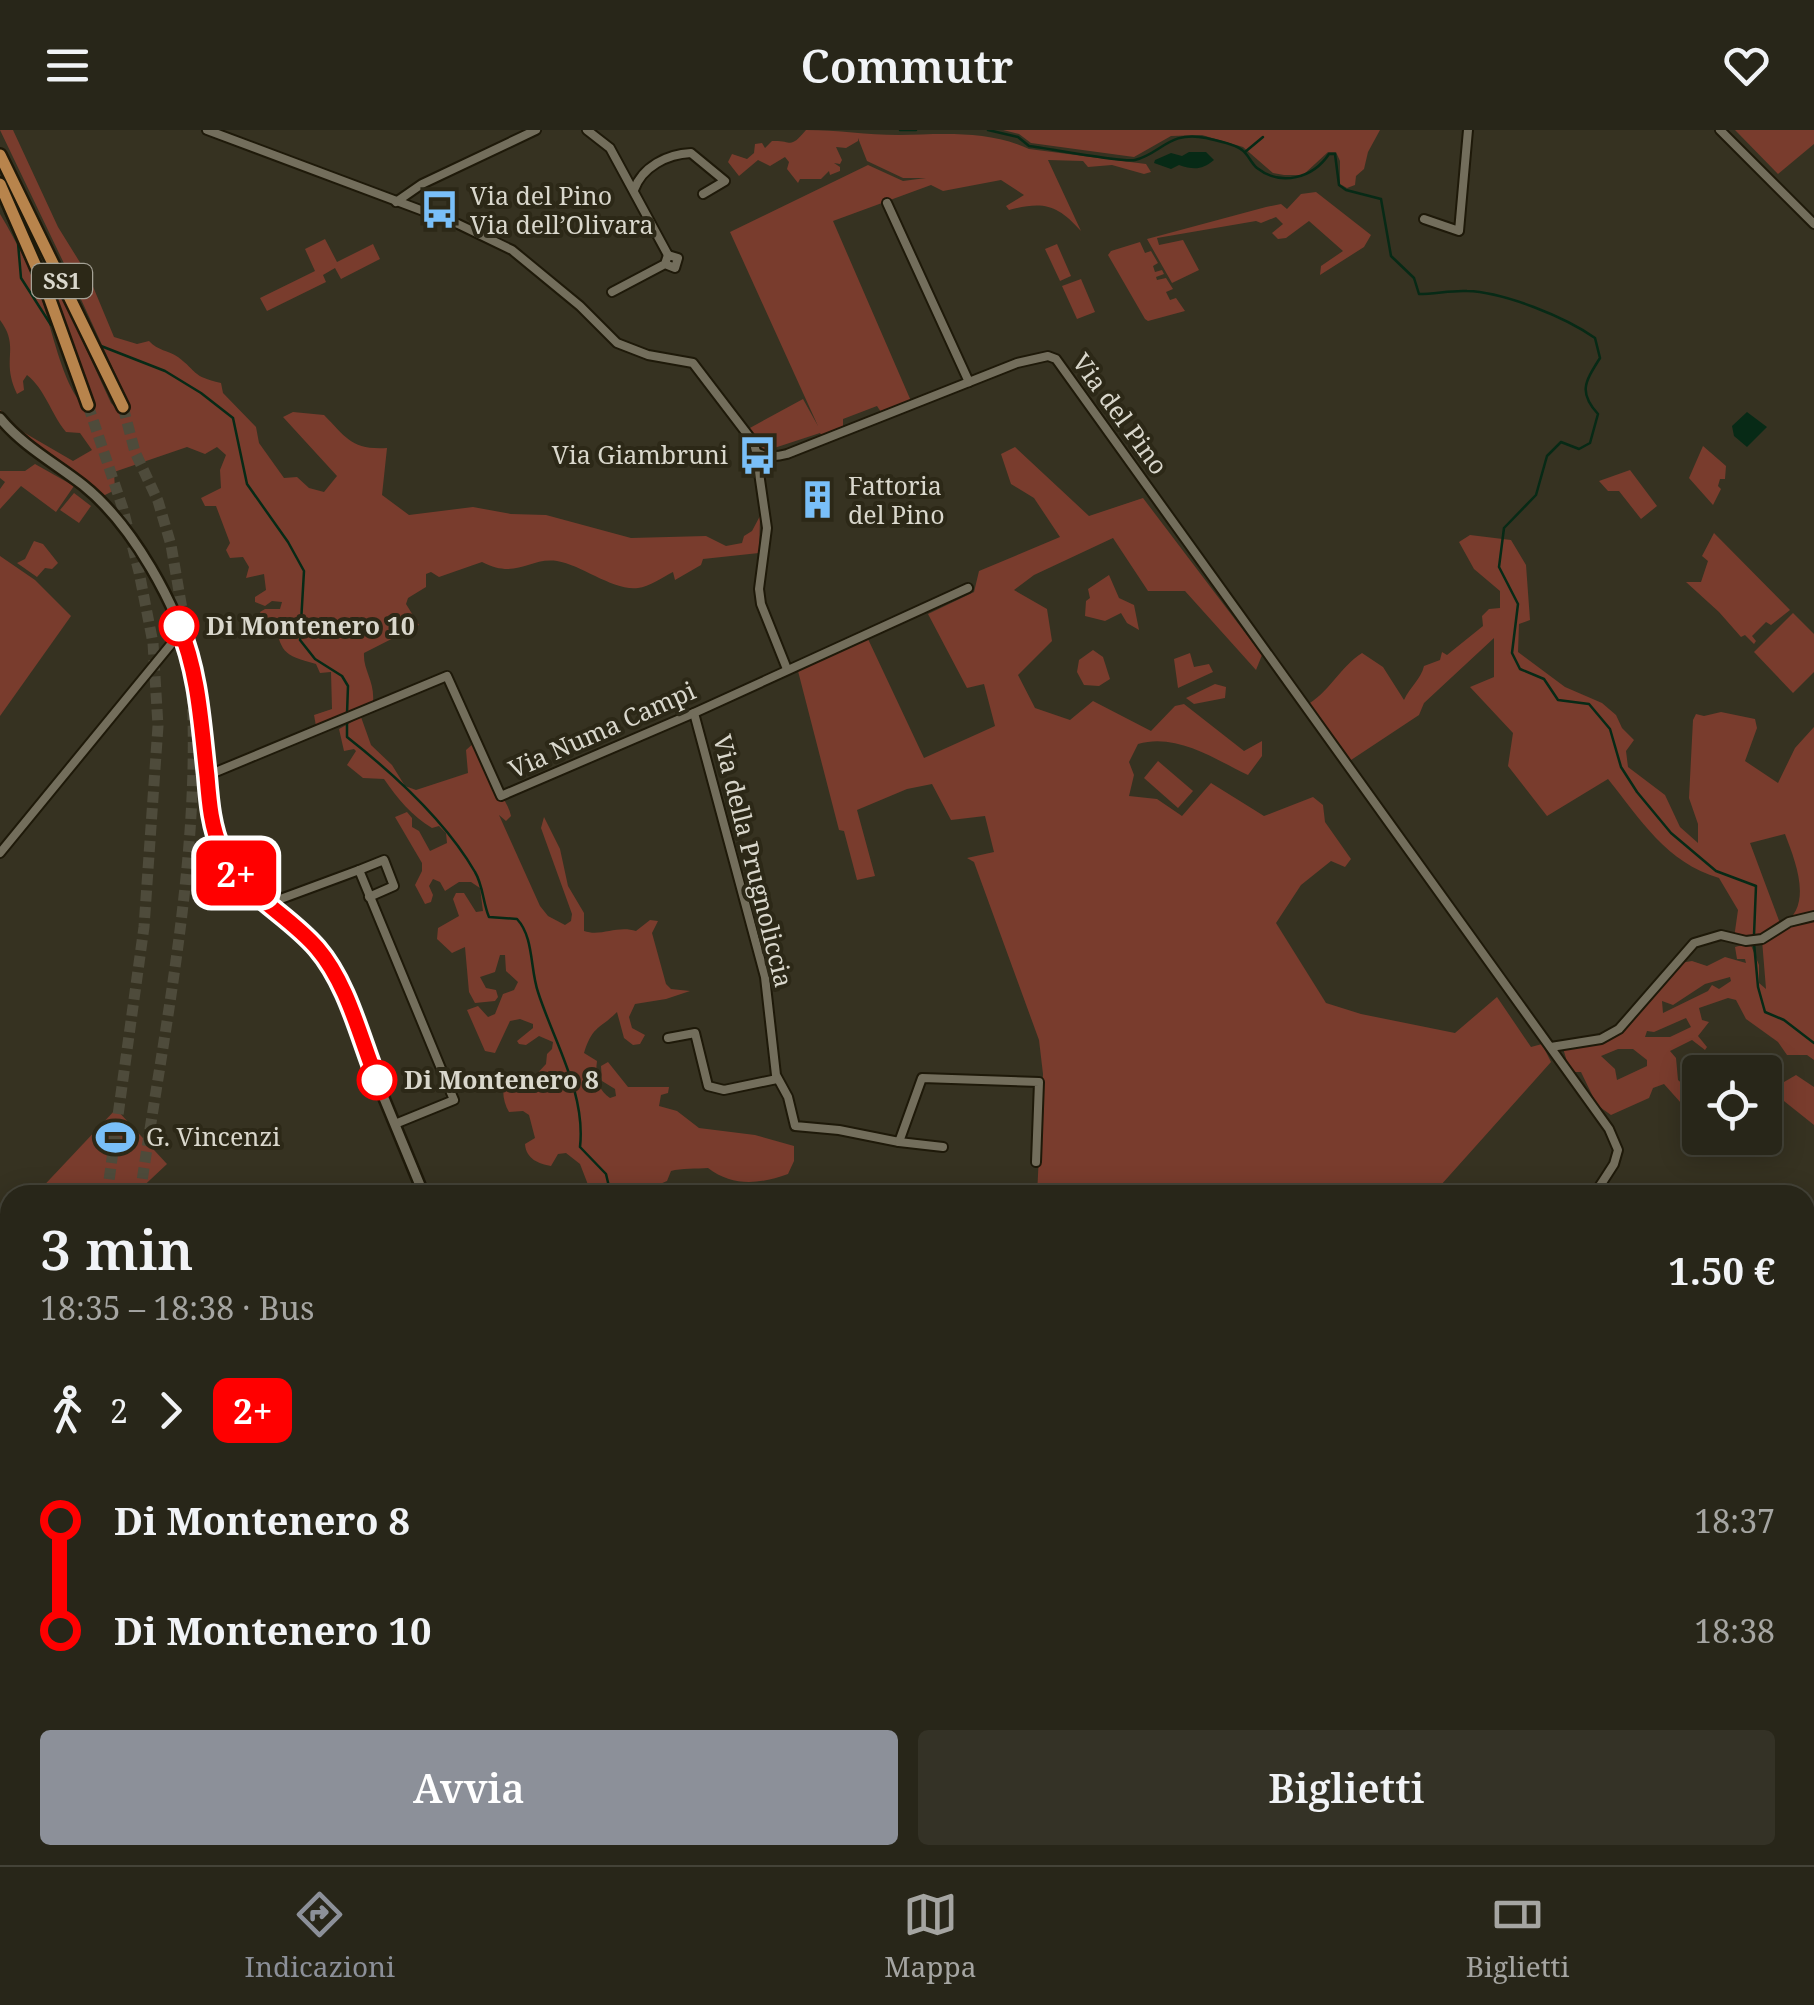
<!DOCTYPE html>
<html lang="it">
<head>
<meta charset="utf-8">
<style>
  :root { --surface:#282619; --page:#343226; --text:#f1f3f6; --muted:#a5a5a2; --line:#444338; --accent:#8c9099 }
  body { margin:0; font-family:"Noto Serif",serif; background:var(--page); color:var(--text); height:100vh; display:flex; flex-direction:column; font-size:38px; white-space:nowrap }
  * { box-sizing:border-box; margin:0 }
  p { font-size:32px; color:var(--muted) }
  .icon { flex:none; width:55px; height:55px; fill:none; stroke:currentColor; stroke-width:2; stroke-linecap:round; stroke-linejoin:round }
  .map { position:relative; flex:1; overflow:hidden }
  .drawer { position:absolute; left:0px; top:1055px; width:1815px; height:680px; display:flex; flex-direction:column; background:var(--surface); border-radius:30px 30px 0 0; box-shadow:0 5px 25px #0003,0 0 0 2px var(--line) }
  .drawer>* { flex:none }
  .badge { padding:0 20px; border-radius:15px; font-size:35px; line-height:65px }
  .fabs { position:absolute; left:1682px; top:925px; display:grid; gap:20px }
  .fabs a { display:grid; place-items:center; width:100px; height:100px; border-radius:10px; background:var(--surface); box-shadow:0 5px 25px #0003,0 0 0 2px var(--line); font-size:50px }
  .map>.badge { position:absolute; translate:-50% -50%; box-shadow:0 0 0 5px #fff }
  .legs { display:flex; align-items:center; gap:15px; height:110px; padding:0 40px; font-size:32px }
  .legs p { margin-inline-start:auto }
  .overview { display:flex; align-items:center; justify-content:space-between; height:170px; padding:0 40px }
  h1 { font-size:55px; font-weight:600; line-height:75px }
  .action { display:flex; gap:20px; margin-top:auto; padding:20px 40px }
  .action a { flex:1; height:115px; border-radius:10px; background:var(--accent); color:#fff; font-size:40px; font-weight:600; line-height:115px; text-align:center }
  .action a+a { background:var(--page); color:var(--text) }
  ul { padding:0 40px; list-style:none }
  li { display:flex; align-items:center; gap:35px; height:110px; font-size:38px }
  li i { display:grid; place-items:center; width:15px; height:100%; margin:0 12px; background:currentColor }
  li i::after { content:''; width:25px; height:25px; margin:-12px; border:8px solid; border-radius:50%; background:var(--surface) }
  li p { margin-inline-start:auto }
  li:first-child i { background:linear-gradient(#0000 50%,currentColor 0) }
  li:last-child i { background:linear-gradient(currentColor 50%,#0000 0) }
  header { display:flex; justify-content:space-between; align-items:center; height:130px; padding:0 40px; background:var(--surface); font-size:45px; font-weight:600 }
  .dock { display:flex; justify-content:space-around; align-items:center; height:140px; border-top:2px solid var(--line); background:var(--surface); font-size:28px; color:var(--muted) }
  .dock a { display:grid; justify-items:center; gap:5px }
  .dock .on { color:var(--accent) }
  .map>svg:first-child { display:block }
  .green { fill:#793c2d; fill-rule:evenodd }
  .water { fill:#072a16 }
  .lines { fill:none; stroke-linecap:round; stroke-linejoin:round }
  .stream { stroke:#072a16; stroke-width:2.5 }
  .trunk-tunnel { stroke:#4e4b3b; stroke-width:11; stroke-dasharray:11 5.5; stroke-linecap:butt }
  .minor-casing { stroke:#1e1909; stroke-width:12 }
  .tertiary-casing { stroke:#1e1909; stroke-width:14 }
  .trunk-casing { stroke:#1e1909; stroke-width:16 }
  .minor { stroke:#736e5c; stroke-width:8 }
  .tertiary { stroke:#736e5c; stroke-width:9 }
  .trunk { stroke:#b8844c; stroke-width:11 }
  .line-1-casing { stroke:#fff; stroke-width:22 }
  .line-1 { stroke:#f00; stroke-width:15 }
  .stop-1-dot { fill:#fff; stroke:#f00; stroke-width:5 }
  .labels { text-anchor:middle; stroke-width:8; stroke-linejoin:round; paint-order:stroke }
  .shield { fill:#2c2817; stroke:#a5a296; stroke-width:2.5 }
  .shield-label { font-size:22px; font-weight:bold; fill:#d9d7cc }
  .poi-label { font-size:25px; fill:#d9d7cc; stroke:#2c2817; text-anchor:start }
  .street-label { font-size:25px; fill:#d9d7cc; stroke:#2c2817 }
  .stop-label { font-size:25px; font-weight:bold; fill:#d9d7cc; stroke:#2c2817; text-anchor:start }
</style>
</head>
<body>
<header><svg class="icon" aria-label="menu" viewBox="0 0 24 24"><path d="M4 6h16M4 12h16M4 18h16"/></svg>Commutr<svg class="icon" aria-label="heart" viewBox="0 0 24 24"><path d="M12 20l-8-8c-3-5 5-10 8-4 3-6 11-1 8 4z"/></svg></header>
<div class="map">
<svg width="1814" height="1735" viewBox="0 0 1814 1735">
  <rect width="100%" height="100%" fill="#363221"/>
  <g class="green">
    <path d="M0,0H13L58,97L89,147L114,207L137,214L149,211C158,221 168,220 178,227C198,242 191,246 221,253L223,263L256,297L259,313L284,348L297,347L309,358L324,362L337,346L283,287L293,282L324,285C347,308 351,320 387,318L382,365L409,385L473,377L511,384L546,385L631,408L706,406L726,416L742,413L744,406L752,401L760,386L759,423L703,429L701,435L675,450L673,442C663,447 649,457 638,458C613,461 582,435 557,431C529,427 517,450 482,432L439,447L431,442L426,444V457L408,468L406,474L419,495L364,523C363,541 375,550 373,573L316,596L314,585L332,579L331,542L320,543L316,534C282,525 281,522 274,488H262L260,482L265,479H280L282,472L272,471L265,476L255,472V467L266,460L264,444L246,448L249,437L243,427L230,428L226,420L230,413L216,376H205L201,368L221,358L220,340L226,325L217,317L205,324L187,317L114,342L115,360L103,366L71,339L0,299V280L23,302L73,331L92,320L80,303L66,302C51,284 45,259 27,245L23,251L24,260L17,264C0,229 21,218 0,190V84C15,109 28,135 39,162C50,189 63,261 86,277L92,274L93,268L52,159L57,156L111,273L118,280H124L127,269L73,152L76,150L71,148Z"/>
    <path d="M806,0C839,0 866,5 899,5C943,4 989,0 1029,19L1146,34L1151,42L1144,44L1112,35L1088,37L1083,31L1048,30L1081,101C1057,74 1043,71 1009,80L1006,76L1024,65L1001,50L943,61L931,55L833,91L911,271L881,282L877,276L843,289V296L822,306L820,303L765,321L748,299L803,269L818,296L730,102L868,35L903,51L926,48H903L867,31L858,8V11L846,18L836,17L842,30L840,34L834,33L840,37V41L830,45L829,41L821,49H800L798,53L787,39L789,32L785,27L770,36L758,30L739,46L728,32L732,24L747,29L754,23L755,14L762,13L765,18L772,11C793,10 789,20 806,0Z"/>
    <polygon points="1003,0 1380,0 1368,22 1364,39 1356,46 1355,55 1347,58 1340,54 1340,31 1336,22 1328,22 1303,45 1284,45 1273,43 1243,17 1202,5 1171,6 1134,27 1031,13 1019,4"/>
    <polygon points="1735,0 1814,0 1814,14 1778,44"/>
    <polygon points="1316,62 1371,105 1364,117 1320,145 1321,136 1343,121 1309,91 1286,108 1278,109 1272,103 1283,94 1276,87 1261,93 1256,91 1157,108 1159,115 1183,110 1199,140 1172,153 1147,109 1266,77 1281,74 1287,79 1301,64"/>
    <polygon points="325,109 337,132 373,114 380,129 341,149 335,138 323,145 326,152 267,181 260,168 315,141 305,119"/>
    <polygon points="1140,112 1145,123 1151,121 1158,133 1153,136 1155,142 1162,140 1164,144 1156,147 1157,150 1166,148 1173,159 1166,162 1170,170 1176,168 1185,181 1148,191 1145,189 1108,125 1111,121"/>
    <polygon points="1057,114 1071,146 1060,151 1045,119"/>
    <polygon points="1081,149 1095,182 1077,189 1062,156"/>
    <polygon points="1703,316 1726,336 1725,349 1720,349 1718,356 1721,359 1713,375 1689,348"/>
    <path d="M1015,317L1089,386L1143,368L1262,525L1256,540L1185,461H1148L1113,408L1034,445L1014,460L1047,479L1052,511L1018,545L1035,578L1070,590L1093,571L1151,601L1175,576L1184,574L1244,621L1262,611V626L1248,645C1214,629 1177,603 1138,614L1129,632L1134,645L1129,666L1157,669L1182,686L1211,653L1264,686L1313,667L1323,675L1325,692L1351,729L1345,737L1331,731L1301,755L1276,793L1326,873L1361,884L1455,903L1497,867L1531,917L1542,914L1551,932L1432,1065H1037L1043,944L1039,910L974,732L967,728L994,722L985,686L951,690L932,654L907,659L857,680L875,746L857,750L844,701L839,700L798,541L868,509L924,628L995,596L984,554L967,558L928,484L974,462L979,441L1060,407L1034,368L1011,354L1001,324Z"/>
    <polygon points="35,334 74,356 56,382 21,356 0,379 0,359 5,352 0,348 0,341 25,341"/>
    <polygon points="1630,340 1657,376 1641,389 1619,361 1608,361 1599,351"/>
    <polygon points="74,363 91,376 79,393 60,380"/>
    <polygon points="1714,403 1790,480 1771,495 1766,492 1752,506 1756,511 1754,514 1745,505 1741,507 1719,482 1686,452 1701,452 1708,431 1702,426"/>
    <path d="M1470,405L1511,410L1526,435L1530,490L1519,494L1518,522L1565,557L1602,573L1616,585L1622,598L1634,610L1626,621L1628,637L1665,665L1680,697L1698,713V694L1689,668L1693,590L1696,584L1704,586L1721,582L1755,589L1757,598L1745,631L1778,653L1795,618L1814,597V930L1807,925H1787L1778,912L1746,889L1736,870L1728,868L1699,878L1702,890L1709,892L1698,906L1707,917L1705,920L1692,910L1670,921L1676,928L1678,950L1686,957L1689,973H1681L1664,954L1653,958L1649,968L1611,985L1597,975L1581,942H1570L1563,918L1626,896L1680,833L1692,831L1707,836L1725,827L1746,833L1745,829H1737L1735,817L1750,813L1759,835V853L1766,859L1762,810L1734,808L1738,780L1719,748C1667,733 1640,689 1608,649L1547,686L1508,636L1513,603L1470,557L1494,547V508L1424,573L1419,585L1348,632L1305,576C1328,564 1340,537 1362,523L1383,537L1404,570C1410,557 1421,549 1424,536L1440,530L1442,522L1447,525L1483,496L1482,486L1489,479L1500,478V461L1474,439L1459,412ZM1785,704C1796,733 1814,777 1781,796L1750,713ZM1730,847L1731,851L1719,859L1712,855L1708,861L1663,883L1662,871L1673,875L1705,854ZM1686,888L1691,897L1670,907H1645L1647,901L1654,902ZM1618,919H1633L1647,930V936L1617,950L1615,939L1601,926Z"/>
    <polygon points="34,411 43,414 58,433 52,439 45,438 37,447 17,433 25,429"/>
    <polygon points="0,426 35,450 71,486 0,586"/>
    <polygon points="1109,445 1119,468 1134,475 1139,500 1127,493 1121,483 1105,491 1085,486 1086,471 1090,468 1088,459"/>
    <polygon points="1793,483 1814,504 1814,542 1793,563 1754,522"/>
    <polygon points="1093,520 1103,527 1110,549 1099,556 1084,555 1077,542 1079,530"/>
    <polygon points="1190,523 1194,537 1209,534 1213,542 1178,558 1174,529"/>
    <polygon points="1215,554 1226,557 1225,568 1194,574 1186,568"/>
    <path d="M361,587L371,615L392,635L405,656L416,660L468,643L466,620L474,613C483,623 480,633 486,644C494,659 507,668 511,686L506,691L499,685L540,776L548,786L565,795L571,791L572,784L541,698L544,687L560,719L568,756L584,783V801C601,807 617,795 636,801L650,790L658,791L652,803L666,854L671,859L690,861L666,869L635,874L629,887L632,898L645,905L640,914L633,915L624,908L617,882C599,900 593,895 584,923L597,931C595,946 597,959 610,968L616,966L615,959L602,951L601,936L608,932L628,957H669L668,963L661,965L659,976L677,981L699,998L755,1005L794,1016V1031L788,1044C760,1054 733,1057 708,1038C697,1039 681,1038 671,1041L667,1051L653,1057H632L626,1065H592L580,1034L566,1023L558,1024L551,1036C539,1034 526,1029 525,1014L535,1008L529,985L523,981L509,982C504,974 502,963 504,954L533,948L546,934L547,924L552,919L553,912L539,906L526,915L519,914L517,911L533,898V894L520,889L510,891L495,923L485,921L467,880L478,876L488,887L495,884L503,864L514,860L518,852L506,841L505,825H500L495,842L480,847L486,858L496,860L498,867L495,871L475,873L469,862L465,817L452,823L437,809L438,798L459,786L453,769L456,763H464L476,782L483,781L480,758L471,752H459L445,761L440,752L433,749L429,756L433,765L431,772L425,774L415,755L422,741V733L395,687L407,682L412,688V697L419,701L430,721L447,713L446,703L439,696L432,698C412,686 397,668 384,649L363,648L347,635L356,621L354,619L344,621L339,599Z"/>
    <polygon points="1158,631 1193,661 1178,678 1144,648"/>
    <polygon points="1796,945 1814,957 1814,995 1770,960"/>
    <polygon points="116,979 167,1034 134,1065 35,1065"/>
    <polygon points="912,1055 976,1065 913,1065"/>
    <polygon points="0,1307 10,1311 10,1397 0,1397"/>
    <polygon points="0,1415 10,1415 10,1505 0,1506"/>
    <polygon points="10,1508 10,1569 0,1563 0,1510"/>
    <polygon points="10,1621 10,1725 203,1725 198,1735 178,1735 152,1725 142,1735 0,1735 0,1658"/>
    <polygon points="442,1725 593,1725 596,1735 440,1735"/>
    <polygon points="675,1725 761,1725 765,1735 677,1735"/>
    <polygon points="1180,1725 1261,1725 1249,1735 1190,1735"/>
    <polygon points="1589,1725 1762,1725 1783,1730 1786,1735 1587,1735"/>
  </g>
  <g class="water">
    <path d="M1189,22H1206L1214,30C1202,40 1194,40 1179,35L1171,39L1154,33L1155,30L1171,23L1182,26Z"/>
    <polygon points="1747,282 1767,297 1747,317 1734,306 1732,296"/>
  </g>
  <g class="lines">
    <g class="stream">
      <polyline points="900,0 916,0"/>
      <path d="M988,0L1018,7L1029,16C1047,18 1123,33 1135,30C1161,24 1169,0 1206,8C1215,10 1236,14 1242,20C1248,24 1251,33 1257,38C1281,57 1313,48 1329,24H1335L1339,55L1346,60L1381,69L1391,126L1414,148L1419,164C1435,164 1452,160 1467,161C1504,162 1565,187 1595,208L1600,228C1585,252 1578,262 1598,284L1590,313L1579,319L1561,312L1547,326L1536,365L1504,398L1499,437L1518,474L1512,523L1520,539L1544,549L1558,570L1589,574L1610,599L1621,637L1637,662L1671,703L1716,741L1756,756L1754,805"/>
      <polyline points="1245,22 1263,7"/>
      <polyline points="0,70 18,113 21,148 51,195"/>
      <polyline points="101,216 165,241 201,263 233,288 247,354 288,412 304,441 300,510 315,529 342,546 348,556 347,584"/>
      <path d="M347,592V607C394,644 445,690 475,742C483,755 483,773 489,787L517,789C534,807 530,839 538,862C554,912 586,963 580,1017L606,1044L611,1065"/>
      <polyline points="1754,813 1758,857 1765,882 1784,890 1814,913"/>
      <polyline points="0,1443 10,1442"/>
      <polyline points="1805,1464 1806,1464"/>
      <polyline points="1605,1725 1608,1735"/>
      <polyline points="509,1735 510,1725"/>
    </g>
    <g class="trunk-tunnel">
      <polyline points="88,275 123,379 139,442 153,513 158,596 144,797 107,1065"/>
      <polyline points="123,277 135,322 158,371 171,415 188,514"/>
      <path d="M140,1065C165,891 205,710 190,533"/>
      <polyline points="5,1735 10,1710"/>
      <polyline points="44,1735 46,1725"/>
    </g>
    <defs>
      <g id="minor">
        <path d="M207,0L458,94L512,120L580,176L617,213L648,225L693,233L754,313L756,322C766,328 776,327 787,324L1017,233L1048,226L1056,229L1609,999L1618,1020L1614,1034L1594,1065"/>
        <polyline points="587,0 610,18 668,125"/>
        <polyline points="1720,0 1814,94"/>
        <path d="M634,60C642,37 667,24 691,23L725,51L703,64"/>
        <polyline points="396,72 422,54 536,0"/>
        <polyline points="887,73 969,252"/>
        <polyline points="1424,89 1459,101 1468,0"/>
        <polyline points="612,162 665,134 668,125 678,128 675,138 665,134"/>
        <polyline points="756,322 767,398 759,459 761,474 787,539"/>
        <polyline points="694,583 765,847 776,945 788,967 795,996 839,1000 899,1012 922,948 1039,952 1036,1032"/>
        <polyline points="206,646 447,546 501,666 694,583 968,458"/>
        <polyline points="0,723 181,502"/>
        <polyline points="359,740 384,730 394,756 369,767"/>
        <polyline points="267,774 359,740 454,970 395,994"/>
        <polyline points="668,908 695,903 708,956 724,960 777,949"/>
        <polyline points="1551,917 1601,909 1619,899 1694,813 1721,805 1746,811 1762,809 1789,792 1814,786"/>
        <polyline points="899,1012 943,1017"/>
        <polyline points="0,1166 10,1172"/>
        <polyline points="1805,1357 1814,1352"/>
        <polyline points="1805,1448 1814,1467"/>
        <polyline points="1805,1486 1814,1469"/>
        <polyline points="1805,1568 1814,1572"/>
        <polyline points="884,1725 890,1735"/>
        <polyline points="1400,1734 1406,1725"/>
      </g>
      <g id="tertiary">
        <path d="M0,288C23,316 55,333 83,355C133,395 177,475 193,536C208,597 196,668 224,725C247,771 301,791 329,835L424,1065"/>
        <polyline points="936,1725 956,1735"/>
        <polyline points="1353,1725 1403,1735"/>
        <polyline points="1262,1735 1279,1725"/>
      </g>
      <g id="trunk">
        <polyline points="0,25 123,277"/>
        <polyline points="0,54 48,164 88,275"/>
      </g>
    </defs>
    <use href="#minor" class="minor-casing"/>
    <use href="#tertiary" class="tertiary-casing"/>
    <use href="#trunk" class="trunk-casing"/>
    <use href="#minor" class="minor"/>
    <use href="#tertiary" class="tertiary"/>
    <use href="#trunk" class="trunk"/>
  </g>
  <g class="lines">
    <defs>
      <path id="line-1" d="M179,496C199,544 201,595 207,646C209,671 211,698 222,721C242,764 287,783 317,818C348,854 360,908 377,950"/>
    </defs>
    <use href="#line-1" class="line-1-casing"/>
    <use href="#line-1" class="line-1"/>
  </g>
  <defs>
    <symbol id="bus-bare" viewBox="-9 -9 18 18"><path d="M-5-6H5V4H4V6H2V4H-2V6H-4V4H-5ZM-3.5-4V0h7V-4ZM-3.5 1.2v1.5H-2V1.2ZM2 1.2v1.5H3.5V1.2Z" fill="#79bff8" stroke="#2c2817" stroke-width="2.5" paint-order="stroke"/></symbol>
    <symbol id="building-bare" viewBox="-9 -9 18 18"><path d="M-4-6H4V6H1V3H-1V6H-4ZM-2.5-4.3h1.7v1.8h-1.7ZM.8-4.3h1.7v1.8H.8ZM-2.5-1h1.7V.8h-1.7ZM.8-1h1.7V.8H.8Z" fill="#79bff8" stroke="#2c2817" stroke-width="2.5" paint-order="stroke"/></symbol>
    <symbol id="stadium-bare" viewBox="-9 -9 18 18"><path d="M0-5a6.5 5 0 1 0 0 10a6.5 5 0 1 0 0-10ZM-3.5-1.8h7v3.6h-7Z" fill="#79bff8" stroke="#2c2817" stroke-width="2.5" paint-order="stroke"/></symbol>
  </defs>
  <g fill-rule="evenodd">
    <use href="#bus-bare" x="412" y="52" width="55" height="55"/>
    <use href="#bus-bare" x="730" y="298" width="55" height="55"/>
    <use href="#building-bare" x="790" y="342" width="55" height="55"/>
    <use href="#stadium-bare" x="88" y="980" width="55" height="55"/>
  </g>
  <g class="stop-1-dot">
    <circle cx="179" cy="496" r="18"/>
    <circle cx="377" cy="950" r="18"/>
  </g>
  <g class="labels">
    <rect class="shield" x="32" y="134" width="60" height="34" rx="8"/>
    <g class="shield-label">
      <text x="62" y="159">SS1</text>
    </g>
    <g class="poi-label">
      <text x="470" y="75">Via del Pino<tspan x="470" dy="29">Via dell’Olivara</tspan></text>
      <text x="728" y="334" text-anchor="end">Via Giambruni</text>
      <text x="848" y="365">Fattoria<tspan x="848" dy="29">del Pino</tspan></text>
      <text x="146" y="1016">G. Vincenzi</text>
    </g>
    <g class="street-label">
      <text transform="translate(1120 284) rotate(54)" y="9">Via del Pino</text>
      <text transform="translate(602 600) rotate(-24)" y="9">Via Numa Campi</text>
      <text transform="translate(753 731) rotate(76)" y="9">Via della Prugnoliccia</text>
    </g>
    <g class="stop-label">
      <text x="206" y="505">Di Montenero 10</text>
      <text x="404" y="959">Di Montenero 8</text>
    </g>
  </g>
</svg>
<div class="fabs">
<a><svg class="icon" aria-label="locate" viewBox="0 0 24 24"><circle cx="12" cy="12" r="6"/><path d="M12 2v4M12 18v4M2 12h4M18 12h4"/></svg></a>
</div>
<b class="badge" style="left:236px;top:743px;background:#f00;color:#fff">2+</b>
<section class="drawer">
<div class="overview"><div><h1>3 min</h1><p>18:35 – 18:38 · Bus</p></div><b>1.50 €</b></div>
<div class="legs"><svg class="icon" aria-label="walk" viewBox="0 0 24 24"><circle cx="13" cy="4" r="2"/><path d="M13 8l-2 6 4 7M11 14l-3 7M7 12l3-4h3l4 4"/></svg>2<svg class="icon" aria-label="forward" viewBox="0 0 24 24"><path d="M9 5l7 7-7 7"/></svg><b class="badge" style="background:#f00;color:#fff">2+</b></div>
<ul>
<li><i style="color:#f00"></i><b>Di Montenero 8</b><p>18:37</p></li>
<li><i style="color:#f00"></i><b>Di Montenero 10</b><p>18:38</p></li>
</ul>
<div class="action"><a>Avvia</a><a>Biglietti</a></div>
</section>
</div>
<nav class="dock">
<a class="on"><svg class="icon" aria-label="directions" viewBox="0 0 24 24"><path d="M12 3l9 9-9 9-9-9zM9 14v-3h6M13 9l2 2-2 2"/></svg>Indicazioni</a>
<a><svg class="icon" aria-label="map" viewBox="0 0 24 24"><path d="M3 6l6-2 6 2 6-2v14l-6 2-6-2-6 2zM9 4v14M15 6v14"/></svg>Mappa</a>
<a><svg class="icon" aria-label="tickets" viewBox="0 0 24 24"><path d="M3 7h18v10H3zM15 7v10"/></svg>Biglietti</a>
</nav>
</body>
</html>
